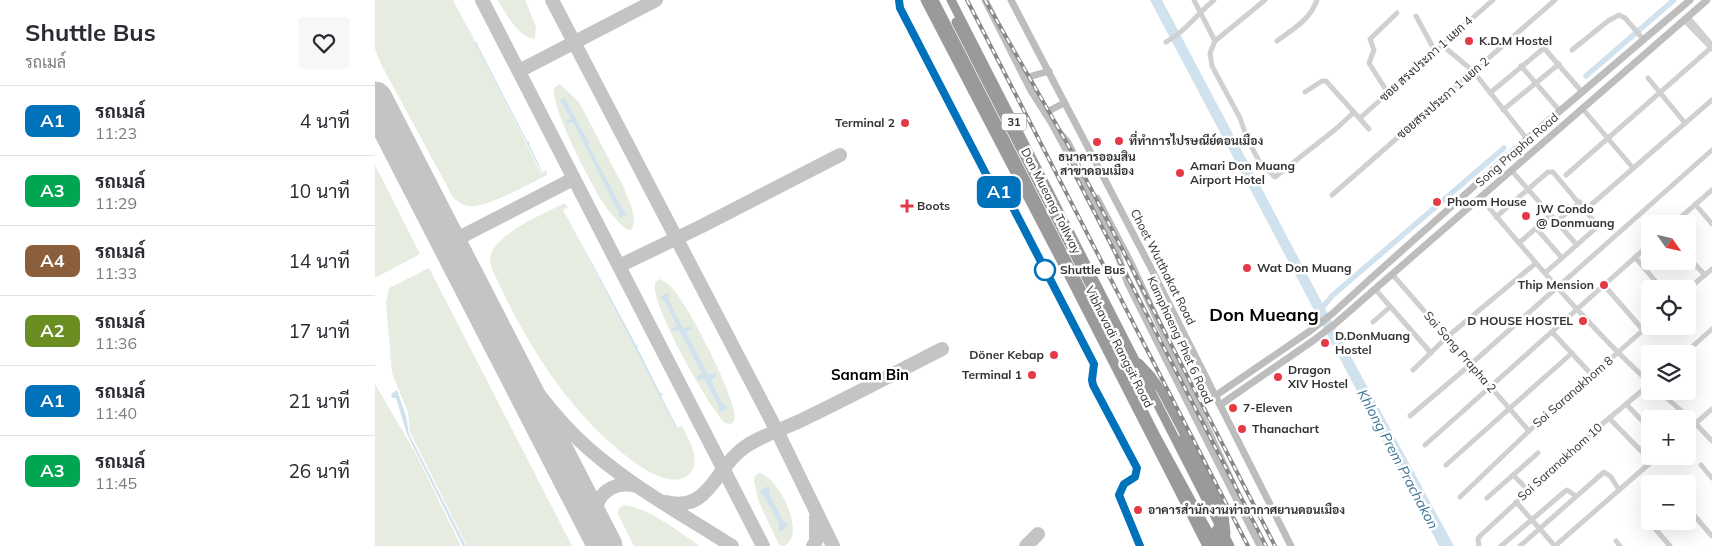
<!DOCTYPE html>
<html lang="th">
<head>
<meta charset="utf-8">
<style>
  :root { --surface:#fff; --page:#f7f7f7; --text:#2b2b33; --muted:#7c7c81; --line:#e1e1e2 }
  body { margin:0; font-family:Mulish,Sarabun,sans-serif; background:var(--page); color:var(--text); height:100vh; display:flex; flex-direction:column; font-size:19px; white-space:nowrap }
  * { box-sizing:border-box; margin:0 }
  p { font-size:16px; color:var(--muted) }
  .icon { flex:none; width:28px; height:28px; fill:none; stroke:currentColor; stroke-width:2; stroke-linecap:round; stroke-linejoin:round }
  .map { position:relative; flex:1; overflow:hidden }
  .panel { display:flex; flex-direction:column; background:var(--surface); width:375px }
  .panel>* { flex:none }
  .badge { padding:0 10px; border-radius:8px; font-size:18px; line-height:32px }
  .needle { width:32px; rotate:124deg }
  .buttons { position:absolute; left:1266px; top:215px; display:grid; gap:10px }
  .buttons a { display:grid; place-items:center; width:55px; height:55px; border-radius:5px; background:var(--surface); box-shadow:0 5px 20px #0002; font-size:25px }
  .map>.badge { position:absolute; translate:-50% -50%; box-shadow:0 0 0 2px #fff }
  .round { display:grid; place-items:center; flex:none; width:52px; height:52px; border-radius:5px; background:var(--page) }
  .summary { display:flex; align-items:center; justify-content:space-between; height:85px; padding:0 25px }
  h1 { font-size:24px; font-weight:700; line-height:38px }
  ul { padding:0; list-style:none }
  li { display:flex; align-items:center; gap:15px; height:70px; padding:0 25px; border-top:1px solid var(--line) }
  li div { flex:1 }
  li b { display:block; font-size:19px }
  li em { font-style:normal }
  li .badge { min-width:55px; font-weight:700; text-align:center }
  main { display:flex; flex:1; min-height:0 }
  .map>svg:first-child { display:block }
  .green { fill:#e6ecdf }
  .water { fill:#cfe2ee }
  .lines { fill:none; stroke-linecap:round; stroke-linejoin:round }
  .canal { stroke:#cfe2ee; stroke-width:5.5 }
  .taxiway { stroke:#c4c4c4; stroke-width:14 }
  .runway { stroke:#c4c4c4; stroke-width:35 }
  .street { stroke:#d0d0d0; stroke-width:5 }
  .secondary { stroke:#bdbdbd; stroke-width:7 }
  .highway { stroke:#9a9a9a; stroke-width:9 }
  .rail-casing { stroke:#888; stroke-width:4 }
  .rail { stroke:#fff; stroke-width:2; stroke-dasharray:5.5; stroke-linecap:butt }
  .highway-bridge { stroke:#9a9a9a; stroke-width:9 }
  .line-casing { stroke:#fff; stroke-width:11 }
  .line { stroke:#0072bc; stroke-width:8 }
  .poi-dot { fill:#e63946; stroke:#fff; stroke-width:2 }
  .stop-dot { fill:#fff; stroke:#0072bc; stroke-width:2.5 }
  .labels { text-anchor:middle; stroke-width:5; stroke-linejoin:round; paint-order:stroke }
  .shield { fill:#fff; stroke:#707070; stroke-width:1 }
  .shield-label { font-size:11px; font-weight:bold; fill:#333 }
  .poi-label { font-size:12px; font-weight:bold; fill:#333; stroke:#fff; text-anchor:start }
  .street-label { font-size:12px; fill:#333; stroke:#fff }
  .stop-label { font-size:12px; font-weight:bold; fill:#333; stroke:#fff; text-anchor:start }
  .water-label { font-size:14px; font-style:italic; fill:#3f7597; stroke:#fff }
  .quarter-label { font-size:15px; font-weight:bold; fill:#000; stroke:#fff }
  .district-label { font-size:18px; font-weight:bold; fill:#000; stroke:#fff }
</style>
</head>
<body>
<main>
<section class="panel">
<div class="summary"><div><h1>Shuttle Bus</h1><p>รถเมล์</p></div><a class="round"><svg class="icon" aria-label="heart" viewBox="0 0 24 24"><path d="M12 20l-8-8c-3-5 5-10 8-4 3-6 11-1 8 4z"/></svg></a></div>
<ul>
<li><span class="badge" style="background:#0072bc;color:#fff">A1</span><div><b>รถเมล์</b><p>11:23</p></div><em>4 นาที</em></li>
<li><span class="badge" style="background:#00a651;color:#fff">A3</span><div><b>รถเมล์</b><p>11:29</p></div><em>10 นาที</em></li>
<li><span class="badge" style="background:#8b5e3c;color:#fff">A4</span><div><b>รถเมล์</b><p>11:33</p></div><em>14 นาที</em></li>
<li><span class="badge" style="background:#6b8e23;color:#fff">A2</span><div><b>รถเมล์</b><p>11:36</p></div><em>17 นาที</em></li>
<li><span class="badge" style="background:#0072bc;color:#fff">A1</span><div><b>รถเมล์</b><p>11:40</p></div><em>21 นาที</em></li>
<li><span class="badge" style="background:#00a651;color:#fff">A3</span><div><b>รถเมล์</b><p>11:45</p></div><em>26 นาที</em></li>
</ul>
</section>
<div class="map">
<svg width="1337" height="546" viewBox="0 0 1337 546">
  <rect width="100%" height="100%" fill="#fff"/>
  <g class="green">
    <path d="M0,0H78L100,44L99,46L101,45L166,173L172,170V175C154,184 112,208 93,206C88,205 83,201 79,199L6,64L0,49Z"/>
    <path d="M123,0H150L161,27L160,39C144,38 131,14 123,0Z"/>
    <path d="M185,84L204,102L249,188C253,199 264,219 256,230L251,229C242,221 235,213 228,203C216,183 176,109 179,88Z"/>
    <polygon points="0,165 45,254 0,278"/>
    <path d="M188,204H190L193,207L188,210L301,428L307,426C313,438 326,459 316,472C294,501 231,440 215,423C173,379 142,324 117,269C115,263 114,256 118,250C129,230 168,214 188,204Z"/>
    <polygon points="54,268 197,546 92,546 35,432 33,412 17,373 11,303 14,288"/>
    <path d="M284,279C294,282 301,292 306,300C318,316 362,401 360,418C359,421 358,422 356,424L350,423C333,406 275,304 280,283Z"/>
    <polygon points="0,384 40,452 86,546 0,546"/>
    <path d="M384,473C403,478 422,518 417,536C416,540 413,543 410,546L404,545L383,500L379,480L380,476Z"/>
    <path d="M249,505C274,508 304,532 325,546H259L243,514L244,508Z"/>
  </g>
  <g class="water">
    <polygon points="78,0 101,43 104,42 102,44 152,141 155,142 154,144 167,171 166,171 101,45 99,46 100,43"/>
    <polygon points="775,0 787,0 962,331 1079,546 1064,546"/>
    <polygon points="191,97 192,102 212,140 214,140 215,142 213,144 247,209 252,214 245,218 243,211 198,122 191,124 190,122 196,118 185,100"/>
    <polygon points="188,209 261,345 263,345 262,347 285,393 288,393 286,396 302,427 301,428"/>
    <polygon points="293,292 294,301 308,328 316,326 317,329 311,332 333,375 340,373 341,376 336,380 347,404 353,408 344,413 344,406 329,378 323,380 322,377 327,373 304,330 298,332 297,329 302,326 291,303 285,297"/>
    <polygon points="22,390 31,416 34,434 91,546 88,546 32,434 21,398 17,398 16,394"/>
    <polygon points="394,486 395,495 408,521 412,523 413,526 404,532 404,523 385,490"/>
  </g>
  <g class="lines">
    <g class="canal">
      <polyline points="1211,76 1299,0"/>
      <polyline points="945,310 958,295 1129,148"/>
    </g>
    <g class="taxiway">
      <polyline points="107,0 388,546"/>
      <polyline points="177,0 402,431 458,546"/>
      <polyline points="144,71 281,0"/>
      <polyline points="0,98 1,100"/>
      <polyline points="74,243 198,179"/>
      <polyline points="244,266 327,226 465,155"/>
      <path d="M109,312C136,357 164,400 201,437C246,481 304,512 357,546"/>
      <path d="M291,502C333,513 340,470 366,450C383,436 412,428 431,418C477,396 522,372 567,349"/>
      <path d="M223,531C212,504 232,478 262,486"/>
      <polyline points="438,546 441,541 441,517"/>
      <polyline points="651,546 663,534"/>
    </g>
    <polyline class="runway" points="0,99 230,546"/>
    <g class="street">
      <polyline points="819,0 840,41 835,53 837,66 865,118 872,138 885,163 900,177 962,128 979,112"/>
      <polyline points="1041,16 1060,51"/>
      <polyline points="1313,17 1337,45"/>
      <polyline points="1309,20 1337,49"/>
      <polyline points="840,41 890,0"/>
      <path d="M902,41C919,28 934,21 942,0"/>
      <path d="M791,42C811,31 821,15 839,0"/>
      <polyline points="1067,45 1098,71 1152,139"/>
      <polyline points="1197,50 1233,21 1244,15 1250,18 1268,39"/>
      <polyline points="1146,66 1185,111"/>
      <polyline points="1273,78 1310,123"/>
      <polyline points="930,92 947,81 951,81 994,129"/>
      <polyline points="1013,93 994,63 999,50 995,39 1022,13"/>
      <polyline points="1115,93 1169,48 1207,92"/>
      <polyline points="1207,108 1258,168"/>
      <polyline points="1128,110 1184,64"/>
      <polyline points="985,118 1118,0"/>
      <polyline points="1136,170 1202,245"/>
      <polyline points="1191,175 1337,47"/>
      <polyline points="957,195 1180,0"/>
      <path d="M1105,197C1159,261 1213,326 1275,383"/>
      <polyline points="1217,204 1337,100"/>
      <polyline points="1320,204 1337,224"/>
      <polyline points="1121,217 1173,172 1178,172 1222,225 1221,228 1170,273"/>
      <polyline points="1181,222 1205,202"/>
      <polyline points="1298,224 1337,190"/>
      <polyline points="1161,228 1187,258"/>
      <polyline points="1144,243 1176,215"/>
      <polyline points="1312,256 1330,275"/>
      <polyline points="1260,257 1287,289"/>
      <polyline points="1017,274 1154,431"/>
      <polyline points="1229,285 1268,330"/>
      <polyline points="1000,289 1056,353"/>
      <polyline points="1312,290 1337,269"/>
      <polyline points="998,322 1015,307"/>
      <polyline points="1177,332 1217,375"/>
      <polyline points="1309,354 1337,329"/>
      <polyline points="1038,370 1072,337 1161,263"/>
      <polyline points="1284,391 1321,424 1337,441"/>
      <polyline points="1252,405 1275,429"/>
      <polyline points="1035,416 1096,364 1337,150"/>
      <polyline points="1234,418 1271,456"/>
      <polyline points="1312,431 1337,409"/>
      <polyline points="1050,445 1275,244"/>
      <polyline points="1071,465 1197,353"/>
      <polyline points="1326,465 1337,478"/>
      <polyline points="1138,475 1153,490"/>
      <polyline points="1085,497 1154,431 1275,324"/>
      <polyline points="1112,498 1163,453"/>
      <polyline points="1141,502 1180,546"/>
      <polyline points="1312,507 1337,536"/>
      <polyline points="1270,517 1295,546"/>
      <polyline points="1241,541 1245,546"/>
      <polyline points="1104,546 1103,539 1105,536 1220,430 1275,384"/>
      <polyline points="1126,546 1188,493 1192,490 1201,496"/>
      <polyline points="1145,546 1229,472 1236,477 1244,490"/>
      <polyline points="1180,546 1283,456"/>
    </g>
    <g class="secondary">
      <polyline points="610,0 655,89 676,122 721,205 741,250 753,284 885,546"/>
      <polyline points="636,0 776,268 916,546"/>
      <polyline points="650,78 674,71"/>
      <polyline points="670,113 689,103"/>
      <polyline points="685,133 692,141 702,160"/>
      <polyline points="722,198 755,261 858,484"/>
      <polyline points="840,396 935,331 958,313 994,280 1152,139 1315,0"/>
      <polyline points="845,405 939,340 961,323 1332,0"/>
    </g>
    <g class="highway">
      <polyline points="550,0 695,278 832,546"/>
      <path d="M576,0C670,181 761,364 855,546"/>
      <polyline points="581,22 767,387"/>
      <polyline points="764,363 776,376 786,390 843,498 849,515 851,534"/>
    </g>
    <defs>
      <g id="rail">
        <polyline points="592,0 873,546"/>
        <polyline points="610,0 697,152 900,546"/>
        <polyline points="693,161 891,546"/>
      </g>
    </defs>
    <use href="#rail" class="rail-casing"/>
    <use href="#rail" class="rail"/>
    <g class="highway-bridge">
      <polyline points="559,0 782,438 841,546"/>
      <path d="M805,440C815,460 839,493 843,514C845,524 842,535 837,544"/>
      <polyline points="841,530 850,546"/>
    </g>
  </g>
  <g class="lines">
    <defs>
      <polyline id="line" points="524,0 525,8 612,176 621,190 632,196 719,364 717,380 718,385 762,468 760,477 749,484 744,495 765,546"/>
    </defs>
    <use href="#line" class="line-casing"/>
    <use href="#line" class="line"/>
  </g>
  <g class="poi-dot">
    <circle cx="1094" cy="41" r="5"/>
    <circle cx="530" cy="123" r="5"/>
    <circle cx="744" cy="141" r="5"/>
    <circle cx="722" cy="142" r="5"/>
    <circle cx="805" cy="173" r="5"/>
    <circle cx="1062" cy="202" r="5"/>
    <path d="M529.5 198.5h5v5h5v5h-5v5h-5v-5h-5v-5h5z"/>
    <circle cx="1151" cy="216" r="5"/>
    <circle cx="872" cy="268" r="5"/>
    <circle cx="1229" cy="285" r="5"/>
    <circle cx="1208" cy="321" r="5"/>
    <circle cx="950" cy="343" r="5"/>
    <circle cx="679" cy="355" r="5"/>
    <circle cx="657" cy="375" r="5"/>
    <circle cx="903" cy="377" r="5"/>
    <circle cx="858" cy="408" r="5"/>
    <circle cx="867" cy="429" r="5"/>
    <circle cx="763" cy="510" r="5"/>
  </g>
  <circle class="stop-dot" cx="670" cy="270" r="10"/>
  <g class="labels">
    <rect class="shield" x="626.5" y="113.5" width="25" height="17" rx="4"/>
    <g class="shield-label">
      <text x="639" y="126">31</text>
    </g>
    <g class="poi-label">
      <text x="1104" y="45">K.D.M Hostel</text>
      <text x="520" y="127" text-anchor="end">Terminal 2</text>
      <text x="754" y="145">ที่ทำการไปรษณีย์ดอนเมือง</text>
      <text x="722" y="161" text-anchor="middle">ธนาคารออมสิน<tspan x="722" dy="14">สาขาดอนเมือง</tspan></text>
      <text x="815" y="170">Amari Don Muang<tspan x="815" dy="14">Airport Hotel</tspan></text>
      <text x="1072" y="206">Phoom House</text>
      <text x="542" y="210">Boots</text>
      <text x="1161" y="213">JW Condo<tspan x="1161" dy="14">@ Donmuang</tspan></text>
      <text x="882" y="272">Wat Don Muang</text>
      <text x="1219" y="289" text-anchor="end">Thip Mension</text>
      <text x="1198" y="325" text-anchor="end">D HOUSE HOSTEL</text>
      <text x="960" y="340">D.DonMuang<tspan x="960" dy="14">Hostel</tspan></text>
      <text x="669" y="359" text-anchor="end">Döner Kebap</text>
      <text x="913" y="374">Dragon<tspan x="913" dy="14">XIV Hostel</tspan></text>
      <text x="647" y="379" text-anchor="end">Terminal 1</text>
      <text x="868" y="412">7-Eleven</text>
      <text x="877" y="433">Thanachart</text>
      <text x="773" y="514">อาคารสำนักงานท่าอากาศยานดอนเมือง</text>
    </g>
    <g class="street-label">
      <text transform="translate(1051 59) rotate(-42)" y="4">ซอย สรงประภา 1 แยก 4</text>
      <text transform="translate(1068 98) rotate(-41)" y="4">ซอยสรงประภา 1 แยก 2</text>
      <text transform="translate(1142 150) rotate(-41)" y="4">Song Prapha Road</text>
      <text transform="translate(676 201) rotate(63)" y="4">Don Mueang Tollway</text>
      <text transform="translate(788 267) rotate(63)" y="4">Choet Wutthakat Road</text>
      <text transform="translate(805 340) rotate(65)" y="4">Kamphaeng Phet 6 Road</text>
      <text transform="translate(744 347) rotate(63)" y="4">Vibhavadi Rangsit Road</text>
      <text transform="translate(1085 352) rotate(49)" y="4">Soi Song Prapha 2</text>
      <text transform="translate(1198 392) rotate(-41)" y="4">Soi Saranakhom 8</text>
      <text transform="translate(1185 462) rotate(-42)" y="4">Soi Saranakhom 10</text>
    </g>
    <g class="stop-label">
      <text x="685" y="274">Shuttle Bus</text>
    </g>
    <g class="water-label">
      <text transform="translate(1023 459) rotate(62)" y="5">Khlong Prem Prachakon</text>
    </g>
    <g class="quarter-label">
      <text x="495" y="380">Sanam Bin</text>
    </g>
    <g class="district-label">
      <text x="889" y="321">Don Mueang</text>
    </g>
  </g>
</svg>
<div class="buttons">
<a><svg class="needle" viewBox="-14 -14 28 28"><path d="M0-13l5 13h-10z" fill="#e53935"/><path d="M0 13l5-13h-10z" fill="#7c7c81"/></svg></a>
<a><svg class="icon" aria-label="locate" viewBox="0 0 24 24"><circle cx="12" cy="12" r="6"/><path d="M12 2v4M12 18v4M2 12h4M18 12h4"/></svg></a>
<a><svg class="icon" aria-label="layers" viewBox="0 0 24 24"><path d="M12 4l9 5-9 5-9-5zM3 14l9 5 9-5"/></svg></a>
<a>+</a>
<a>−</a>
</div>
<b class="badge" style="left:624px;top:192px;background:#0072bc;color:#fff">A1</b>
</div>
</main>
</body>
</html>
